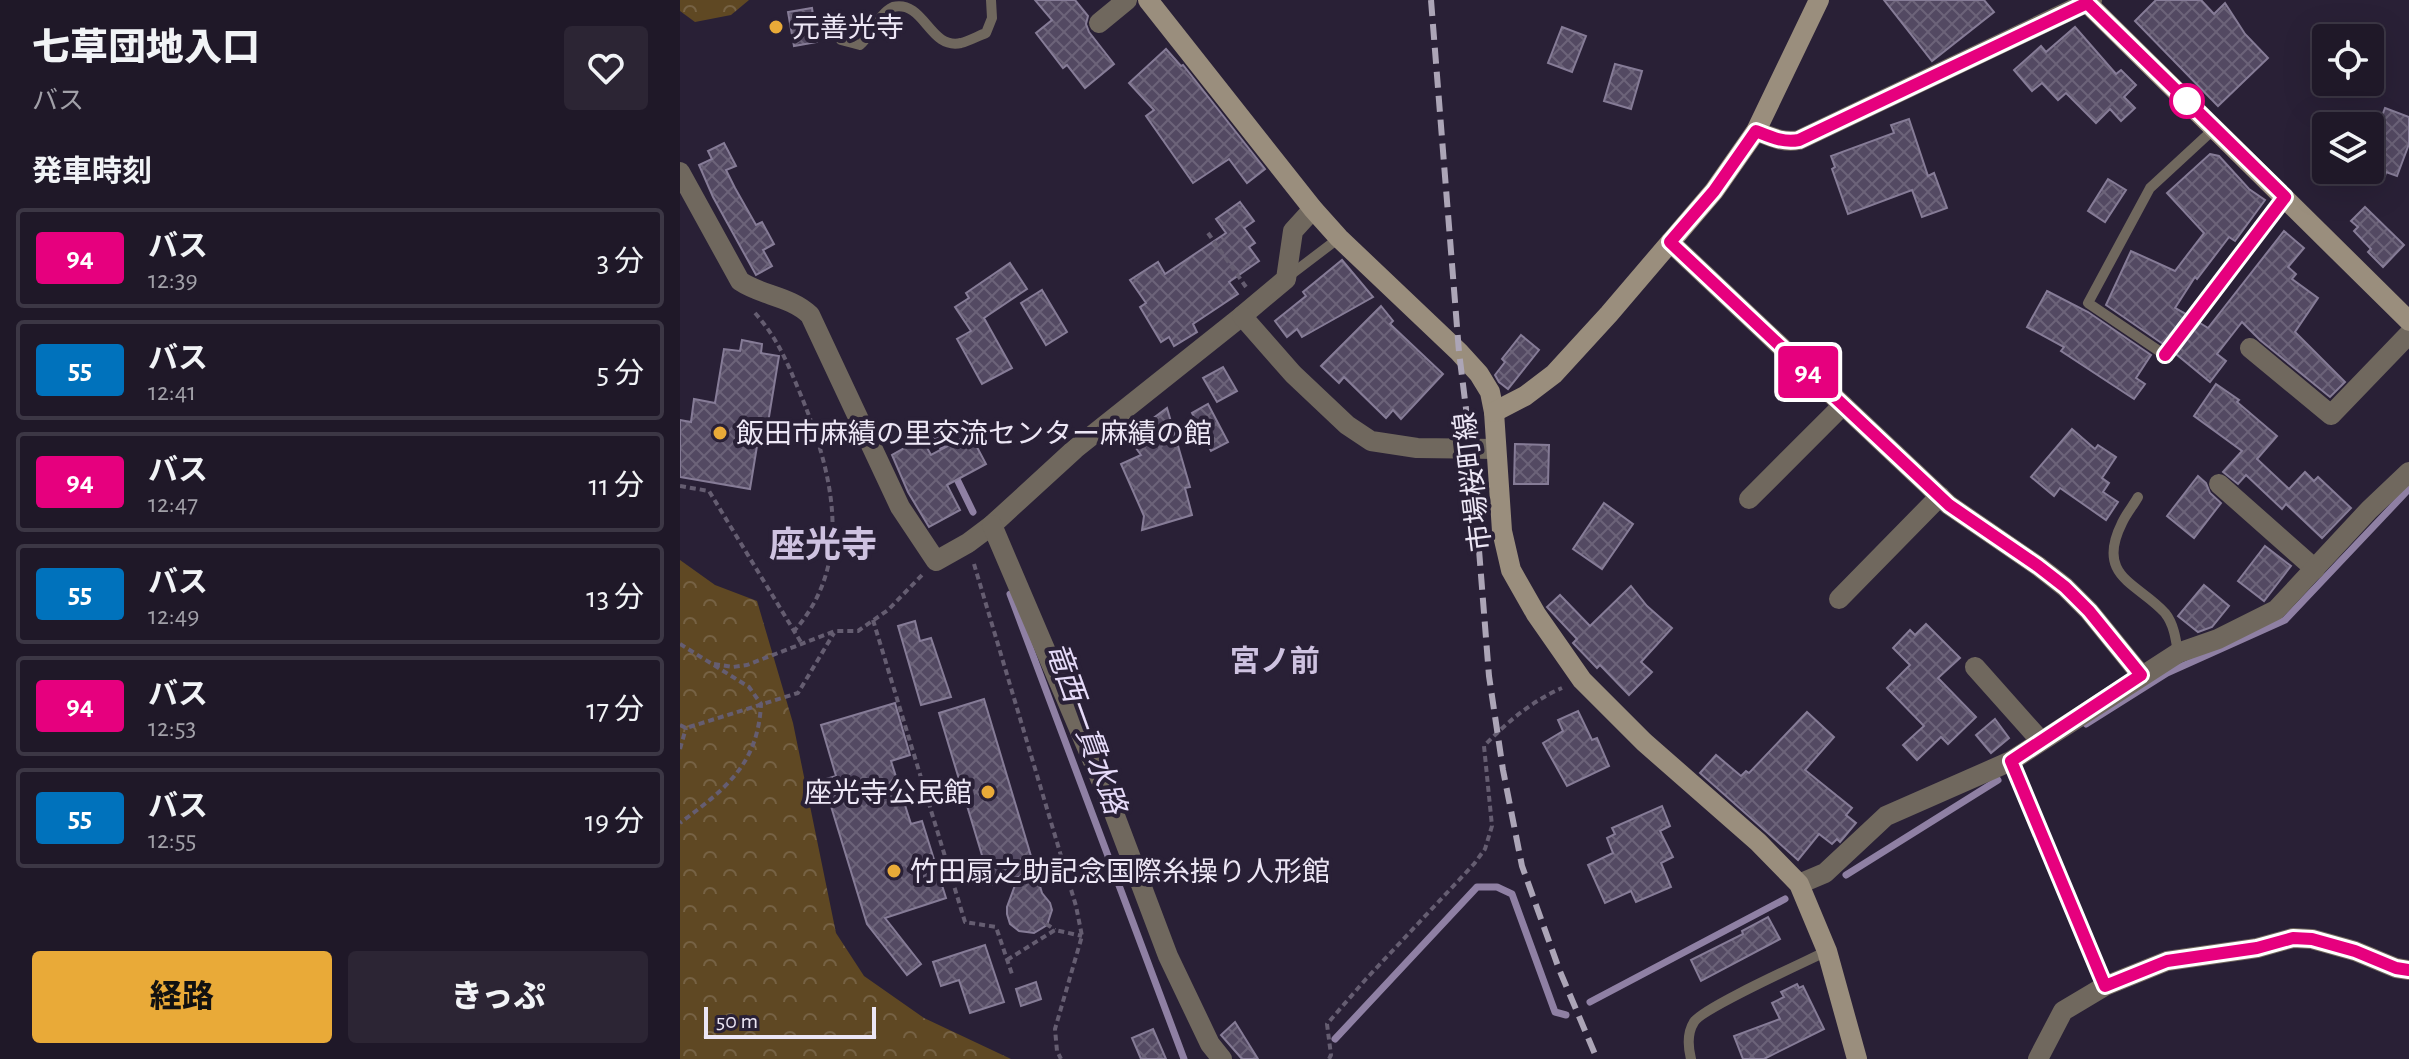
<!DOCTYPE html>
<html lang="ja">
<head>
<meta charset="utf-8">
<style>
  :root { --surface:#1f1828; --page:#2c2534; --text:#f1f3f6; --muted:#a1a0a8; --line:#3c3745; --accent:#e9aa38 }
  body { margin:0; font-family:"Alegreya Sans","Noto Sans JP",sans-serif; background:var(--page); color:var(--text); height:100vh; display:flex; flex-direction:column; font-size:30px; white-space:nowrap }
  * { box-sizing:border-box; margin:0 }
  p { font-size:26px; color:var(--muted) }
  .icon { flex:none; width:44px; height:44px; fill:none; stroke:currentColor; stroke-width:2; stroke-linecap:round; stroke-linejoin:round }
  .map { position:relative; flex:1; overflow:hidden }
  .sheet { display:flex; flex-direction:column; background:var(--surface); width:680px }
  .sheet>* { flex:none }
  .badge { padding:0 16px; border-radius:6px; font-size:28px; line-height:52px }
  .fabs { position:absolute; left:1632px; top:24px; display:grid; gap:16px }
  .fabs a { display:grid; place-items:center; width:72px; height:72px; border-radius:8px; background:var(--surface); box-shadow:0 8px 32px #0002,0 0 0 2px var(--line); font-size:40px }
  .scale { position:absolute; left:24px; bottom:20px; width:172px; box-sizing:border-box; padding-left:8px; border:4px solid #ece6f5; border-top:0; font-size:22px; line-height:28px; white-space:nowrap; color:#ece6f5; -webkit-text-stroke:6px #292036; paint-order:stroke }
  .map>.badge { position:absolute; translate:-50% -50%; box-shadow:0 0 0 4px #fff }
  h2 { padding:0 32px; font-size:30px; line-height:72px }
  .round { display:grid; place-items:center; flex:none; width:84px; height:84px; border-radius:8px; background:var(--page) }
  .summary { display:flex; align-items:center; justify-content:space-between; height:136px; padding:0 32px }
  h1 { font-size:38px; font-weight:800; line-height:60px }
  .action { display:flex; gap:16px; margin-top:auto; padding:16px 32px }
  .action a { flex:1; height:92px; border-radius:8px; background:var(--accent); color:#111; font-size:32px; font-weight:800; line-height:92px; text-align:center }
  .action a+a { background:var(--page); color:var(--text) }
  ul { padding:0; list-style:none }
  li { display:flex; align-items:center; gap:24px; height:100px; margin:0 16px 12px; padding:0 16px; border:4px solid var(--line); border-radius:8px }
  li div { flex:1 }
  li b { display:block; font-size:30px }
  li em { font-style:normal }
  li .badge { min-width:88px; font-weight:700; text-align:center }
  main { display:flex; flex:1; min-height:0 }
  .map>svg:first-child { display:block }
  .forest { fill:url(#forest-crowns) }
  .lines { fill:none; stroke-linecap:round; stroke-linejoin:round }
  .stream { stroke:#8f80a4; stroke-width:7 }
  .building { fill:url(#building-cross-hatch); stroke:#867c97; stroke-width:2 }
  .path { stroke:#655d71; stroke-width:4; stroke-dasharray:6 4; stroke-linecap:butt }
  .lane { stroke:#70685e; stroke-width:10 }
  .street { stroke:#70685e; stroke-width:20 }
  .secondary { stroke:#9a8e7d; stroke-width:20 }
  .rail { stroke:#aca5b7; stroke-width:6; stroke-dasharray:16 8; stroke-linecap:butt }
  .line-casing { stroke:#fff; stroke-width:18 }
  .line { stroke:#e6007e; stroke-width:12 }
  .poi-dot { fill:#e9aa38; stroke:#292036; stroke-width:3 }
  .stop-dot { fill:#fff; stroke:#e6007e; stroke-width:4 }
  .labels { text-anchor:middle; stroke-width:8; stroke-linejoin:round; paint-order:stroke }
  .poi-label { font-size:28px; fill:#ece6f5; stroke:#292036; text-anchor:start }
  .street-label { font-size:28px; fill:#ece6f5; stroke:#292036 }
  .neighbourhood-label { font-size:30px; font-weight:bold; fill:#cec2e0; stroke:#292036 }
  .water-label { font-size:30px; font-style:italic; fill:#e6dbf9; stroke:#292036 }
  .district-label { font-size:36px; font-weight:bold; fill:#cec2e0; stroke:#292036 }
</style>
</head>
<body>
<main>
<section class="sheet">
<div class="summary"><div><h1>七草団地入口</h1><p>バス</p></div><a class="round"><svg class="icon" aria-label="heart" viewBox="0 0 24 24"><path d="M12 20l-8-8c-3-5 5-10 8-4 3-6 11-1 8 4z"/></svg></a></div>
<h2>発車時刻</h2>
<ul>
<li><span class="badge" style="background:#e6007e;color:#fff">94</span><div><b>バス</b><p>12:39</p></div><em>3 分</em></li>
<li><span class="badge" style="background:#0072bc;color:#fff">55</span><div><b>バス</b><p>12:41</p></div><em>5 分</em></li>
<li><span class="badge" style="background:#e6007e;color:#fff">94</span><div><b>バス</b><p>12:47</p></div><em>11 分</em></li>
<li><span class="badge" style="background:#0072bc;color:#fff">55</span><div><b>バス</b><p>12:49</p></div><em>13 分</em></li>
<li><span class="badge" style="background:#e6007e;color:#fff">94</span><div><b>バス</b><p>12:53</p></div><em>17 分</em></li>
<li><span class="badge" style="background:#0072bc;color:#fff">55</span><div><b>バス</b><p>12:55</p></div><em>19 分</em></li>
</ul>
<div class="action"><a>経路</a><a>きっぷ</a></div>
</section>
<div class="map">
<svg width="1729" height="1059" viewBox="0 0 1729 1059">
  <defs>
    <pattern id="forest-crowns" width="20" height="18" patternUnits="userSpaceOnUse" patternTransform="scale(2)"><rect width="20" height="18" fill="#5f4823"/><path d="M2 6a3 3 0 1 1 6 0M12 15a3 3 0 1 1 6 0" fill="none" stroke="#766244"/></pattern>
    <pattern id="building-cross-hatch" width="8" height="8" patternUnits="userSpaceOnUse" patternTransform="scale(2)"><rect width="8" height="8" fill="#534962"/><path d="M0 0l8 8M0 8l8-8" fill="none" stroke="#6c6379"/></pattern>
  </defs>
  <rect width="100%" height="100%" fill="#292036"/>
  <g class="forest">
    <polygon points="0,0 69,0 51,15 15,22 0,11"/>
    <polygon points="0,560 35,585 77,601 113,723 156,933 184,976 244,1018 331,1059 0,1059"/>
  </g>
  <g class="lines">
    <g class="stream">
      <polyline points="254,431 266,454"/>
      <polyline points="274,473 293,512"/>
      <polyline points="330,594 504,1059"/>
      <polyline points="1406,724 1487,673 1605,620 1729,489"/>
      <polyline points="1166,875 1318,780"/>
      <polyline points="910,1002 1105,899"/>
      <polyline points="655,1039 797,887 817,887 832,894 875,1012 886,1015"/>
    </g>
  </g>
  <g class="building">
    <polygon points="355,0 395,0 408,16 406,24 409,32 434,64 405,88 387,65 383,68 356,33 372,20"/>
    <polygon points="1204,0 1304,0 1314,12 1252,61"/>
    <polygon points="1476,0 1521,0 1534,14 1545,3 1565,34 1588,58 1538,106 1455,21"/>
    <polygon points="132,8 137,42 114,46 108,12"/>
    <polygon points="882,27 906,36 892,72 868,63"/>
    <polygon points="1395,27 1436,74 1441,70 1456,85 1444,97 1455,108 1441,121 1430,109 1416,123 1386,93 1378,100 1362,83 1352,91 1334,70 1361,46 1366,52"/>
    <polygon points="486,49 501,66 503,65 585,169 567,183 549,159 513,183 466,116 474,110 449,83"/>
    <polygon points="935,64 962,71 951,109 924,101"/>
    <polygon points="1705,108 1729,117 1729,144 1717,176 1706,172 1705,176 1690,170 1690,148"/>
    <polygon points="1229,119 1248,176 1254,173 1267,208 1242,217 1232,190 1168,214 1152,169 1155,167 1151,156 1214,133 1211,125"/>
    <polygon points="44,143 56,166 46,170 55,188 76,225 82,222 94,244 83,250 92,266 76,275 33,197 19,165 32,159 28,151"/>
    <polygon points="1530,154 1539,156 1569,189 1585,200 1555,241 1549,237 1517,279 1515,277 1495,308 1506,314 1483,344 1426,305 1451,251 1495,271 1524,233 1487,193"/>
    <polygon points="1428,179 1446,190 1425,222 1408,211"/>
    <polygon points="560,202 574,221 564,228 575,243 569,247 579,261 549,282 558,294 513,324 517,332 494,346 489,337 481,342 460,307 466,303 450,280 478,262 485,274 546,233 536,219"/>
    <polygon points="1685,207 1724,245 1703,267 1688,252 1691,249 1674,231 1678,227 1671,221"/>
    <polygon points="1604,231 1624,248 1608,267 1616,274 1612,279 1638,298 1615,332 1665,382 1650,397 1580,340 1562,322 1537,354 1546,361 1530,382 1496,354 1520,323 1528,328"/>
    <polygon points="662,260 693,297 622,337 617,329 607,337 595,321 626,296 623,292"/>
    <polygon points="330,263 347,289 304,318 332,368 302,384 277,339 291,331 275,307 289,298 286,293"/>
    <polygon points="362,290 387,332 366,345 341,303"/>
    <polygon points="1367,291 1408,312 1471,355 1456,378 1465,384 1454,399 1381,351 1384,347 1347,327"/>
    <polygon points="701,306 713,321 710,324 763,374 721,419 713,410 706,418 664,377 659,383 641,366"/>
    <polygon points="841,335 859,350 828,389 819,382 815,375 825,362 822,359"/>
    <polygon points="62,340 82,344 81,353 99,356 84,447 77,446 70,489 0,477 0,420 11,422 14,399 35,403 44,349 60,351"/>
    <polygon points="543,367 557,391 537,402 523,378"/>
    <polygon points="1536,384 1559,400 1557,402 1597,436 1577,459 1609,489 1625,472 1634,481 1638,477 1671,508 1642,538 1606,504 1602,509 1566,475 1558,484 1543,472 1562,451 1514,416"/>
    <polygon points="528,404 548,442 531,451 512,413"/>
    <polygon points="487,408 510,487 505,488 512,515 462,530 464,516 441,464 461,455 448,437"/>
    <polygon points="1392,429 1415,449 1418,445 1436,457 1422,478 1429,483 1423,492 1438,502 1426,520 1380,488 1374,496 1351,477"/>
    <polygon points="290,434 306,464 267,485 280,510 249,527 228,492 212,455 237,441 240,447 245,444 251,455"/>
    <polygon points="835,444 869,445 868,484 834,484"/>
    <polygon points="1518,476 1526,483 1530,493 1541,503 1514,538 1487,516"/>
    <polygon points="924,503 953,524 922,569 893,549"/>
    <polygon points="1585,546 1611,566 1584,601 1558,581"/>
    <polygon points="1524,585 1549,606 1532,627 1518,632 1498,616"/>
    <polygon points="951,586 967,606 992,628 961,662 972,672 949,695 920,665 917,668 893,643 897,639 867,607 880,595 910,626"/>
    <polygon points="235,621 240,641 251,638 271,697 241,705 218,626"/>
    <polygon points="1246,624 1280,658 1258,678 1296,717 1268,744 1261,737 1237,760 1223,745 1244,726 1207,688 1230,665 1213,648 1230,630 1235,635"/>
    <polygon points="304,699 362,893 370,903 372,910 367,925 354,933 339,931 330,924 327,914 327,907 338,877 311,885 259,713"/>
    <polygon points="215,703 230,755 211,761 231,824 242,821 266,898 205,918 241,964 227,975 187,924 143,780 156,776 141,725"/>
    <polygon points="898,711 912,740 917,738 929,766 887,786 863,743 883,731 878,720"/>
    <polygon points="1127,712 1154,737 1125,770 1172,808 1166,815 1176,823 1160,842 1157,839 1152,844 1139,834 1118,860 1020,773 1036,755 1061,776 1066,771 1069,773"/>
    <polygon points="1315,719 1329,738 1311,753 1296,735"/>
    <polygon points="982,806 990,826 980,831 993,857 981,863 991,887 956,902 951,891 925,903 908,865 933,853 927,838 935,834 932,828"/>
    <polygon points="1088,917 1100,939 1021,981 1011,960 1063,934 1062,931"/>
    <polygon points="305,945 324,1002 290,1013 279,980 261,986 253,962"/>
    <polygon points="356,982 361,999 341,1006 336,989"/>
    <polygon points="1117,984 1119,988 1123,986 1144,1029 1084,1059 1063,1059 1054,1036 1100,1019 1092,1003 1104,997 1101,992"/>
    <polygon points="555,1022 578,1059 562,1059 541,1035"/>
    <polygon points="473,1029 486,1059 461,1059 452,1038"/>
  </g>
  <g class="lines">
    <g class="path">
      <polyline points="528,233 566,287"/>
      <path d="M75,313C98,339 107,362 120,393C152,470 176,562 114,631"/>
      <polyline points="0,486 29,491 122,644"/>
      <polyline points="294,564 396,906 402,936 375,1029 377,1051 381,1059"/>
      <polyline points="193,620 285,922 316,927 333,977"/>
      <path d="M0,644L69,687L81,704C78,765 45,789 0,823"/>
      <polyline points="34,664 53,667 67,665 155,631 178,631 208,610 243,574"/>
      <polyline points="0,725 6,728 118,693 154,633"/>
      <polyline points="0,749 6,728"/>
      <polyline points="358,918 375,930"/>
      <polyline points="327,960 375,930 402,936"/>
      <path d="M649,1059L651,1055L647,1024L686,979L794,864L805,849L812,826L804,746C827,722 852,701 882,688"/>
    </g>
    <g class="lane">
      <path d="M161,40L180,45C192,35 198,14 213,7C245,0 249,50 281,43C289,41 298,36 306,33L312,18L311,0"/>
      <polyline points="1535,128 1470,188 1408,303 1485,355 1605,198"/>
      <polyline points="609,276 659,238"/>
      <path d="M1458,497C1453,506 1446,514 1442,523C1415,577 1458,583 1485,613C1494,624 1496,640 1498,653"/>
      <polyline points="1331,761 1425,986"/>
      <path d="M1011,1059C1008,1047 1007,1033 1014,1022C1022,1008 1125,962 1147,951"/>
    </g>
    <g class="street">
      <polyline points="419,23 447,0"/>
      <path d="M1076,131C1091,137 1103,143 1119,140L1412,0"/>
      <path d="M0,172L60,281C82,296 110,296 130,315L220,507L256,561L288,543L312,525L395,449L562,316L606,279L613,231L633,209"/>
      <polyline points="990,242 1269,505 1358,566 1385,587 1409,611 1461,675"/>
      <polyline points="562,316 613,374 667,425 691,441 737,448 816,449"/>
      <polyline points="1570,348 1651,415 1729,334"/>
      <polyline points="1539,484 1635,569"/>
      <polyline points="1069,499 1163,405"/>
      <polyline points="312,525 426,792 488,956 530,1044 542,1059"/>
      <polyline points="1159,599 1260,496"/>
      <polyline points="1295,667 1361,741"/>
      <polyline points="1119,884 1145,873 1206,816 1331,761 1498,653 1538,639 1596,610 1689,510 1729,472"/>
      <polyline points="1358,1059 1383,1011 1425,986 1487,961 1577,948 1613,938 1632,939 1675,951 1716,968 1729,970"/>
    </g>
    <g class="secondary">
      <polyline points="468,0 633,209 659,238 779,352 799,374 810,392 814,412 822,531 831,570 856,614 902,680 964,742 1078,842 1119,884 1147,951 1177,1059"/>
      <polyline points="1404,0 1729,321"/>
      <polyline points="814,412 845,396 874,374 929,314 1034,191 1076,131 1139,0"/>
    </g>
    <polyline class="rail" points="751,0 779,352 791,449 809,676 823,770 842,866 879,969 917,1059"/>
  </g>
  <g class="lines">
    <defs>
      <path id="line" d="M1485,355L1605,197L1407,3L1119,140C1103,143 1091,137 1076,131L1034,191L990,242L1269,505L1358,566L1385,587L1409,611L1461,675L1331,761L1425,986L1487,961L1577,948L1613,938L1632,939L1675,951L1716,968L1729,970"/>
    </defs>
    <use href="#line" class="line-casing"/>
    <use href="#line" class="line"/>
  </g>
  <g class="poi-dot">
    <circle cx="96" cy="27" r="8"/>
    <circle cx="40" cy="433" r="8"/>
    <circle cx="308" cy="792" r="8"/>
    <circle cx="214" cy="871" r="8"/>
  </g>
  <circle class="stop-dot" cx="1507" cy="101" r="16"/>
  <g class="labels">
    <g class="poi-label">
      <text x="112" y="37">元善光寺</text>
      <text x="56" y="443">飯田市麻績の里交流センター麻績の館</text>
      <text x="292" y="802" text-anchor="end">座光寺公民館</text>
      <text x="230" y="881">竹田扇之助記念国際糸操り人形館</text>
    </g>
    <g class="street-label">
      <text transform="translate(792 482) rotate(-97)" y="10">市場桜町線</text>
    </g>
    <g class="neighbourhood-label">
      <text x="595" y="671">宮ノ前</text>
    </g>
    <g class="water-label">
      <text transform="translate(406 728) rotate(70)" y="10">竜西一貫水路</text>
    </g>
    <g class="district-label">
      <text x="143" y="557">座光寺</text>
    </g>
  </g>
</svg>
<div class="fabs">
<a><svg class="icon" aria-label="locate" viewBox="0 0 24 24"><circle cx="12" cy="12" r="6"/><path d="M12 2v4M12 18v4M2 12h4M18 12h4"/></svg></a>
<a><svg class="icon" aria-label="layers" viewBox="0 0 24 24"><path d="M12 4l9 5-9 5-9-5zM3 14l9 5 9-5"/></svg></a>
</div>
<div class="scale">50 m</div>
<b class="badge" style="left:1128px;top:372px;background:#e6007e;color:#fff">94</b>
</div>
</main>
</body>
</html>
